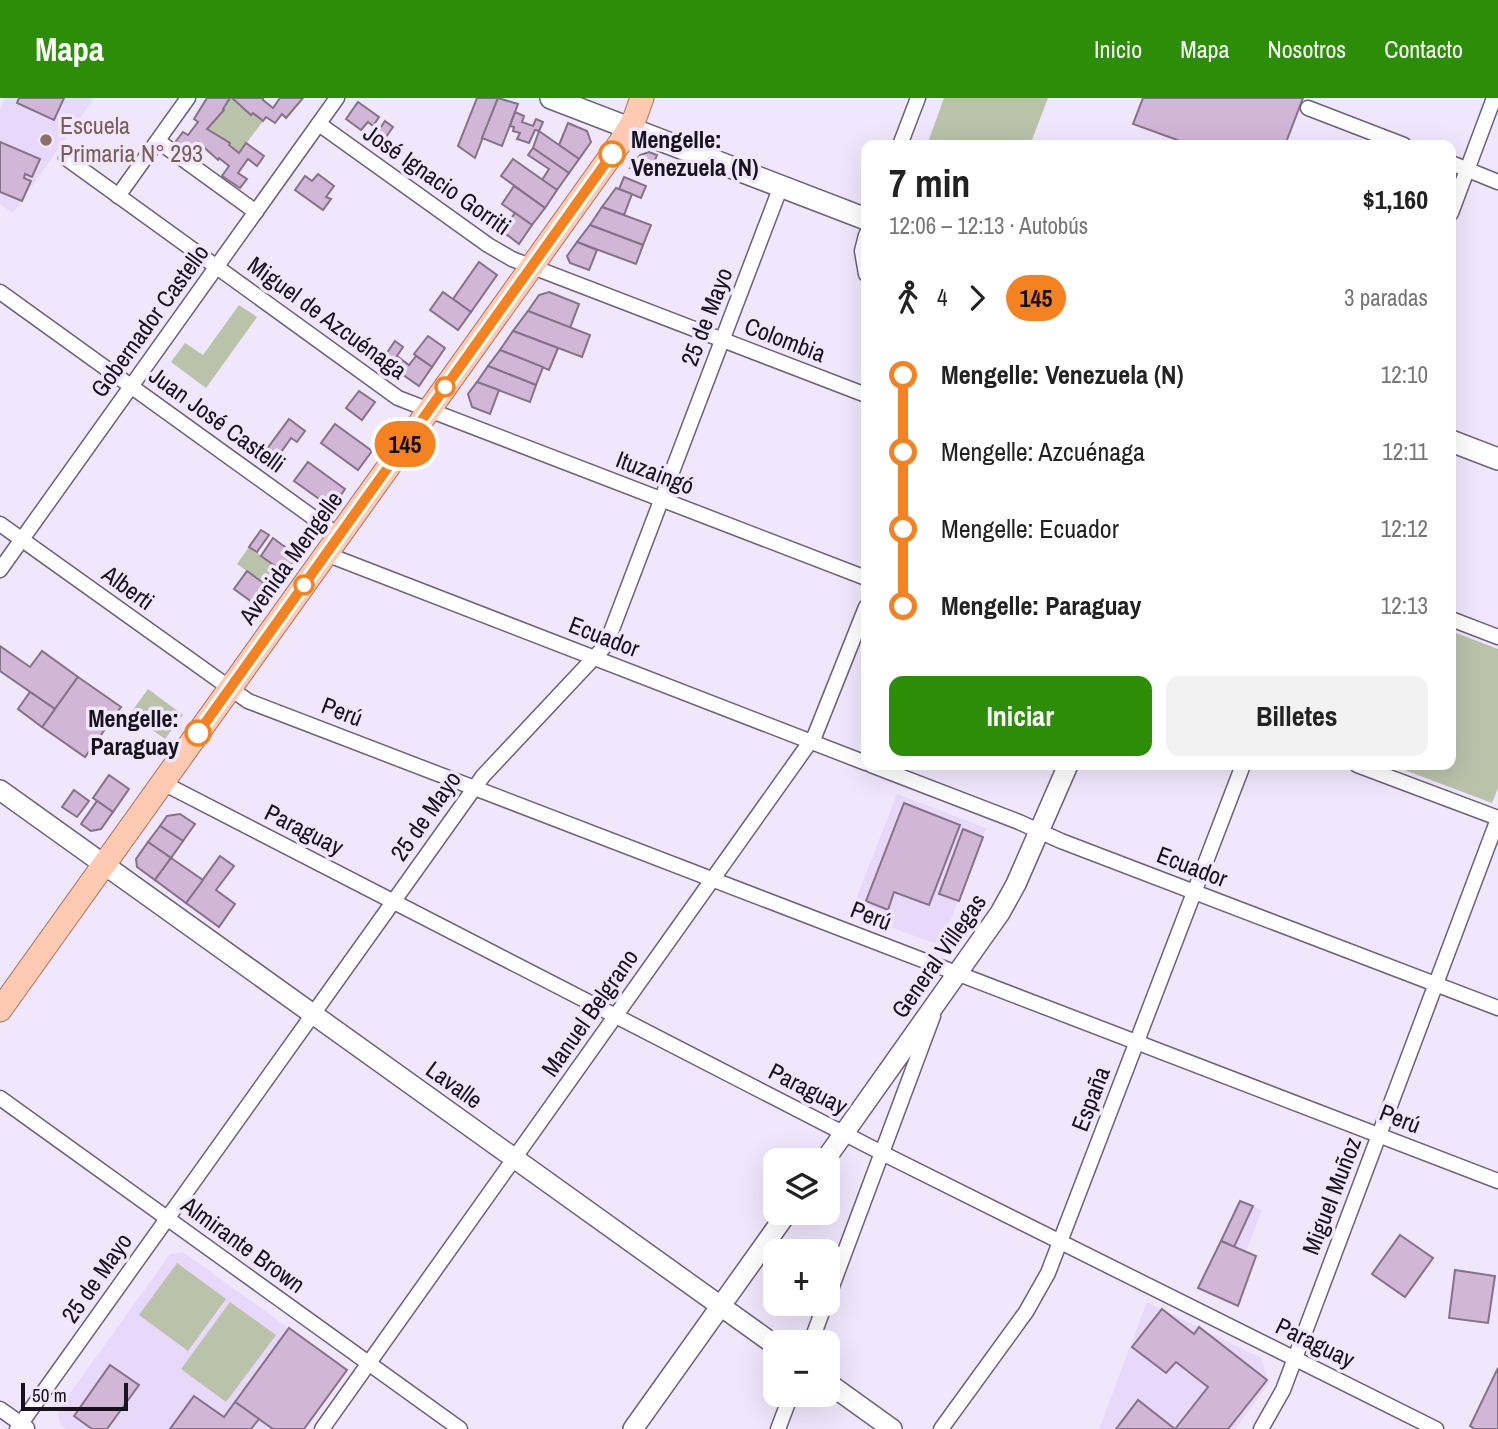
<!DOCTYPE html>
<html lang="es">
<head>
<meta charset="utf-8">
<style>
  :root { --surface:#fff; --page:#f2f2f2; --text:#222; --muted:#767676; --accent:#2c8e07 }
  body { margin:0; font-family:"Archivo Narrow",sans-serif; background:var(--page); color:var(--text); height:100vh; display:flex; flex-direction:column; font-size:26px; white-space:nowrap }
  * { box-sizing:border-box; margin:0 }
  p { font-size:23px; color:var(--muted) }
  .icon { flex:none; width:38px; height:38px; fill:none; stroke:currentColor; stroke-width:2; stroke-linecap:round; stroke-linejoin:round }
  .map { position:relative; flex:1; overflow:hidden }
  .drawer { position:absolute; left:861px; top:42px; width:595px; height:630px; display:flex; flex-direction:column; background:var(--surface); border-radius:14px; box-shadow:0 7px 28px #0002 }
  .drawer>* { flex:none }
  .badge { padding:0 14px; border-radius:23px; font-size:24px; line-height:46px }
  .buttons { position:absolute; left:763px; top:1050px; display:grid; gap:14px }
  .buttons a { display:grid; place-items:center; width:77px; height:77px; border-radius:14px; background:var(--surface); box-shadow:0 7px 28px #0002; font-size:35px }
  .scale { position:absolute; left:21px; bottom:18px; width:107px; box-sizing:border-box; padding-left:7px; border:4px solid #17121b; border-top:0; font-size:19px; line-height:24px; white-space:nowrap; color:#17121b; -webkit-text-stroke:5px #f1e7fd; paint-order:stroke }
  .map>.badge { position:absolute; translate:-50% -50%; box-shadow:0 0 0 4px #fff }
  .legs { display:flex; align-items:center; gap:10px; height:77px; padding:0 28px; font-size:23px }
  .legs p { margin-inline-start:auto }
  .summary { display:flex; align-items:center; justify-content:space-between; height:119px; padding:0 28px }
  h1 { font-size:38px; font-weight:700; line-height:52px }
  .action { display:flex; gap:14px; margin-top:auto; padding:14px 28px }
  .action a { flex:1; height:80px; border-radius:14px; background:var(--accent); color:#fff; font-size:28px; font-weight:700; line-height:80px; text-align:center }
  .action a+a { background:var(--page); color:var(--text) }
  ul { padding:0 28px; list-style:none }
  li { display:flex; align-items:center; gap:24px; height:77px; font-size:26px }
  li i { display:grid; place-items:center; width:10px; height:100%; margin:0 9px; background:currentColor }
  li i::after { content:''; width:18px; height:18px; margin:-9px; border:5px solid; border-radius:50%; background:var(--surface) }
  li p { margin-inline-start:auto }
  li:first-child i { background:linear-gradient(#0000 50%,currentColor 0) }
  li:last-child i { background:linear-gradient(currentColor 50%,#0000 0) }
  header { display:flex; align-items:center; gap:42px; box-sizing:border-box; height:98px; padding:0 35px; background:var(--accent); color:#fff }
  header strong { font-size:33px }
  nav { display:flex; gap:38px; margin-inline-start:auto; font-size:24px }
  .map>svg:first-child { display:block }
  .built { fill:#e8d8fa }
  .green { fill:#bac2aa }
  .building { fill:#d1b6d7; stroke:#847288; stroke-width:2 }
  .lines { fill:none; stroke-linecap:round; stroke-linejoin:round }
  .minor-casing { stroke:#6c6178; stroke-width:17 }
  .tertiary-casing { stroke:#6c6178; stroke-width:22 }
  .secondary-casing { stroke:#6c6178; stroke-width:24 }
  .primary-casing { stroke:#ae725b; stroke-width:25 }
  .minor { stroke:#fff; stroke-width:14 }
  .tertiary { stroke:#fff; stroke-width:19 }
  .secondary { stroke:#fff; stroke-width:21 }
  .primary { stroke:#ffc9b2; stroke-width:23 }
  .line-1-casing { stroke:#fff; stroke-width:16 }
  .line-1 { stroke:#f58220; stroke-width:10 }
  .education-dot { fill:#8d6e63; stroke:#f1e7fd; stroke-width:2.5 }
  .stop-1-dot { fill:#fff; stroke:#f58220; stroke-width:3.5 }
  .labels { text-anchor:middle; stroke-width:7; stroke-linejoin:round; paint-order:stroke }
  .education-label { font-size:24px; fill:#785e54; stroke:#f1e7fd; text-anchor:start }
  .stop-label { font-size:24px; font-weight:bold; fill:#17121b; stroke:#f1e7fd; text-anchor:start }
  .street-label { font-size:24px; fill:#17121b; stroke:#f1e7fd }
</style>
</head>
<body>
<header>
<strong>Mapa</strong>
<nav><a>Inicio</a><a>Mapa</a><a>Nosotros</a><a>Contacto</a></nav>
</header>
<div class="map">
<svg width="1498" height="1331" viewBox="0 0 1498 1331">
  <rect width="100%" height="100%" fill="#f1e7fd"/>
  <g class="built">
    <polygon points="5,0 94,0 13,115 0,106 0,12"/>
    <polygon points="897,696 986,730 941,848 851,814"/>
    <polygon points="1240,1103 1262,1112 1246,1153 1256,1158 1238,1208 1198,1190"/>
    <polygon points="183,1154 347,1272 304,1331 66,1331 60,1327 58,1312 170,1156"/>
    <polygon points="1147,1204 1261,1260 1269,1285 1235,1331 1099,1331"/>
  </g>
  <g class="green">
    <polygon points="230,0 251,17 253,15 263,23 239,55 229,47 230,45 207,31 224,12 223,11"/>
    <polygon points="944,0 1048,0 1030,47 927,47"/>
    <polygon points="239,207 257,219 206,290 171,264 185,245 203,257"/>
    <polygon points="249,449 285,475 273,492 237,466"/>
    <polygon points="1451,533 1498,551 1498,690 1492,705 1391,667 1451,667"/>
    <polygon points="148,591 183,617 165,641 130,616"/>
    <polygon points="177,1165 226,1201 188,1253 139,1217"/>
    <polygon points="230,1204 276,1237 226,1304 181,1271"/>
  </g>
  <g class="building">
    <polygon points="19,0 64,0 54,22 17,5"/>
    <polygon points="207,0 230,0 223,11 224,12 207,31 230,45 229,47 239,55 246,45 264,58 257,68 248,61 238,75 247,81 240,90 222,78 229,68 219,60 218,62 198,44 190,54 176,43 183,34 188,37 198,24 194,21"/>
    <polygon points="232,0 263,0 263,2 273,10 280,0 303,0 286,20 282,16 275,25 266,19 263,23 253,15 251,17"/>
    <polygon points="477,0 498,0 475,60 458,48"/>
    <polygon points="498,0 518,6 502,48 482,40"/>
    <polygon points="1143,0 1303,0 1285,47 1191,47 1133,26"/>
    <polygon points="358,4 379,19 373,28 368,24 361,32 346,21"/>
    <polygon points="515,14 524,18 522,24 533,28 536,21 543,24 539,33 535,32 529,45 517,41 520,35 513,33 514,29 510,28"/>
    <polygon points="385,23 393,29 381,46 373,41"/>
    <polygon points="568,25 587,33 591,44 579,61 559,47"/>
    <polygon points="539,33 579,61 569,75 533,50"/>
    <polygon points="0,44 40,61 32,79 25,76 24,80 31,83 22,103 0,94"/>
    <polygon points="533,50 569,75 557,92 542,82 549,71 528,57"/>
    <polygon points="649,54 657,57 649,77 630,70 640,57"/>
    <polygon points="513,61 557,92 545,110 501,78"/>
    <polygon points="318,76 334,88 326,99 331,101 323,112 295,92 305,78 312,83"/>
    <polygon points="624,79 646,88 641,100 619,91"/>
    <polygon points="514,88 545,110 532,127 502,106"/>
    <polygon points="616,90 632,96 624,117 602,109"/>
    <polygon points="602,109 651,127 643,147 590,127"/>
    <polygon points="515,115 532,127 519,146 502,133"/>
    <polygon points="590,127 643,147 636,166 577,144"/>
    <polygon points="577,144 597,152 589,172 570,165 567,158"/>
    <polygon points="479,164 497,177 471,214 453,201"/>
    <polygon points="443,194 471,214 458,232 430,212"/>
    <polygon points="549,194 579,206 570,230 528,213 539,197"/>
    <polygon points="528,213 590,237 582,259 513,233"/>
    <polygon points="513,233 558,250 549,272 500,252"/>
    <polygon points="428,238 445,250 432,269 414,256"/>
    <polygon points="395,243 403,249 397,258 409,267 416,258 432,269 419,288 382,262"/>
    <polygon points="500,252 543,269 536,287 488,268"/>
    <polygon points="488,268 536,287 530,304 477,284"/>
    <polygon points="477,284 499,292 490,316 472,309 468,296"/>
    <polygon points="359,293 375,304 362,322 346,310"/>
    <polygon points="289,321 305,333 297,344 291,340 272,367 261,359"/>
    <polygon points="335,326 372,353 358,372 321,345"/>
    <polygon points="308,364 345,391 332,410 294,383"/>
    <polygon points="261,432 269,437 257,454 249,449"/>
    <polygon points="273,440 297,458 285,475 261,458"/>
    <polygon points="247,473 273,492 260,510 234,491"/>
    <polygon points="0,548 30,569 42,553 78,579 55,611 0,573"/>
    <polygon points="78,579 121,609 85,659 42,629"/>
    <polygon points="30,594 55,611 42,629 18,611"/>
    <polygon points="109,677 129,691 113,714 93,700"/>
    <polygon points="74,692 89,703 77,719 62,709"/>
    <polygon points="97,703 113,714 101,731 91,733 81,726"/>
    <polygon points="904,705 960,727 929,807 894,794 888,812 866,803"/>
    <polygon points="180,716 195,726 183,743 160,728 167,718"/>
    <polygon points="160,728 183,743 171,760 148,744"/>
    <polygon points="963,731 983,739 959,803 939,796"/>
    <polygon points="148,744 171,760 155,782 137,769 136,761"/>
    <polygon points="220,758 234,768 216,792 235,806 219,829 186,805"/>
    <polygon points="171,760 203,782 186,805 155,782"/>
    <polygon points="1240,1103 1253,1108 1234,1149 1221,1143"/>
    <polygon points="1400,1137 1433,1160 1405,1199 1372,1176"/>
    <polygon points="1221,1143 1256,1158 1238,1208 1198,1190"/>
    <polygon points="1455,1172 1495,1178 1488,1225 1449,1220"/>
    <polygon points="1162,1211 1194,1236 1199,1229 1267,1282 1228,1331 1116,1331 1138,1302 1175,1331 1208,1289 1176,1264 1166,1275 1132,1249"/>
    <polygon points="289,1230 347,1272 304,1331 273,1331 235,1304"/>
    <polygon points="110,1267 139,1287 107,1331 92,1331 74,1318"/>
    <polygon points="1498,1270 1498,1331 1475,1331 1470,1328"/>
    <polygon points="194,1298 224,1319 235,1304 259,1321 251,1331 170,1331"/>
  </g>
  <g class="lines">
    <defs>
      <g id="minor">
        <polyline points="1308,10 1404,47"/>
        <polyline points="319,26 488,147 512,161 866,297"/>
        <polyline points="158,43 256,114"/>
        <polyline points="900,47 918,0"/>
        <polyline points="66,60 398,300 866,480"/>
        <polyline points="1451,65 1498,84"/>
        <polyline points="118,98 188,0"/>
        <polyline points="1451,115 1494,0"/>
        <polyline points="866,137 862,153 866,176"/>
        <polyline points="0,194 339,438"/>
        <polyline points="0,426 248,603 1498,1083"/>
        <polyline points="326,456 866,665"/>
        <polyline points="0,472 337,0"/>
        <polyline points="1451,521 1498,539"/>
        <polyline points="871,667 1019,724 1061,743 1498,910"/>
        <polyline points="1357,667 1498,720"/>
        <polyline points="163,685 882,1055 1436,1331"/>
        <polyline points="0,1000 460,1331"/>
        <polyline points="828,1199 933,918"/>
        <polyline points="811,1244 825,1206"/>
        <polyline points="0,1311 27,1330"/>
        <polyline points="17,1331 483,678 606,547 781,88"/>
        <polyline points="322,1331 815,637 866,509"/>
        <polyline points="778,1331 791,1297"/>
        <polyline points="941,1331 1026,1214 1048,1175 1243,667"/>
        <polyline points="1261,1331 1283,1292 1498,721"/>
      </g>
      <g id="tertiary">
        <polyline points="0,692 775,1247"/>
        <polyline points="825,1062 1000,815 1016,786 1068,667"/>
        <polyline points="828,1285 892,1331"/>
        <polyline points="633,1331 787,1115"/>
      </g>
      <g id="secondary">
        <polyline points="551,0 866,121"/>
        <polyline points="1451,343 1498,361"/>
      </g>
      <polyline id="primary" points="0,912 620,45 634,22 642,0"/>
    </defs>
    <use href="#minor" class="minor-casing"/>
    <use href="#tertiary" class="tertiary-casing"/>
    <use href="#secondary" class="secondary-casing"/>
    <use href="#primary" class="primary-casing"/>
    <use href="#minor" class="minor"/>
    <use href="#tertiary" class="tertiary"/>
    <use href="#secondary" class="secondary"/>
    <use href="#primary" class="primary"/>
  </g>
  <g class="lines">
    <defs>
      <polyline id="line-1" points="198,635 612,56"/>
    </defs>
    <use href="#line-1" class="line-1-casing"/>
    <use href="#line-1" class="line-1"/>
  </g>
  <circle class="education-dot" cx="46" cy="42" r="7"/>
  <g class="stop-1-dot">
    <circle cx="612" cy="56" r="12"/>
    <circle cx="445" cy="289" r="9"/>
    <circle cx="304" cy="487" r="9"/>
    <circle cx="198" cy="635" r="12"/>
  </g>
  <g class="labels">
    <g class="education-label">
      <text x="60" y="36">Escuela<tspan x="60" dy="28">Primaria N° 293</tspan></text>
    </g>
    <g class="stop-label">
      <text x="631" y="50">Mengelle:<tspan x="631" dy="28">Venezuela (N)</tspan></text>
      <text x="179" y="629" text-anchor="end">Mengelle:<tspan x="179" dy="28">Paraguay</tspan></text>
    </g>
    <g class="street-label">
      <text transform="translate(437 82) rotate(35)" y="8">José Ignacio Gorriti</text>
      <text transform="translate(707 219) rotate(-69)" y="8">25 de Mayo</text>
      <text transform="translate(327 220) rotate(36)" y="8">Miguel de Azcuénaga</text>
      <text transform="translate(150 223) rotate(-54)" y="8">Gobernador Castello</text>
      <text transform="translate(785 242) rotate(21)" y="8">Colombia</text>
      <text transform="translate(217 322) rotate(36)" y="8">Juan José Castelli</text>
      <text transform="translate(655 375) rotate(21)" y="8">Ituzaingó</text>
      <text transform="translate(291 460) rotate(-54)" y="8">Avenida Mengelle</text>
      <text transform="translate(128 490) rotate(36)" y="8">Alberti</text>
      <text transform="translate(604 539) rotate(21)" y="8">Ecuador</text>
      <text transform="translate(342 614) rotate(21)" y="8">Perú</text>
      <text transform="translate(426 718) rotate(-55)" y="8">25 de Mayo</text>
      <text transform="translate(304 732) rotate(27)" y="8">Paraguay</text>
      <text transform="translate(1192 769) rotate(21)" y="8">Ecuador</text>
      <text transform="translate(871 818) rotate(21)" y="8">Perú</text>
      <text transform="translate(939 858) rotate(-55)" y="8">General Villegas</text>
      <text transform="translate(590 915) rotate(-55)" y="8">Manuel Belgrano</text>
      <text transform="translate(454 987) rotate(36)" y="8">Lavalle</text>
      <text transform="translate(808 991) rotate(27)" y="8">Paraguay</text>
      <text transform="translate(1091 1001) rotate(-69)" y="8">España</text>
      <text transform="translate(1400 1021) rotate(21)" y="8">Perú</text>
      <text transform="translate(1332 1098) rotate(-69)" y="8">Miguel Muñoz</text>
      <text transform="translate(243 1147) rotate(36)" y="8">Almirante Brown</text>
      <text transform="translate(97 1180) rotate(-55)" y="8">25 de Mayo</text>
      <text transform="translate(1315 1245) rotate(26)" y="8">Paraguay</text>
    </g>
  </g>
</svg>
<div class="buttons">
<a><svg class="icon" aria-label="layers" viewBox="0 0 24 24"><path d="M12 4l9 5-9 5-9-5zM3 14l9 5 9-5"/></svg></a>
<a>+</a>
<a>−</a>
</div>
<div class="scale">50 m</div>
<b class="badge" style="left:405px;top:346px;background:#f58220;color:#111">145</b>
<section class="drawer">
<div class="summary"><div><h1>7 min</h1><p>12:06 – 12:13 · Autobús</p></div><b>$1,160</b></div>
<div class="legs"><svg class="icon" aria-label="walk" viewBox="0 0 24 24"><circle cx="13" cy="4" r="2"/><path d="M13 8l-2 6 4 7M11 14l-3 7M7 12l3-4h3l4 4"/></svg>4<svg class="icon" aria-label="forward" viewBox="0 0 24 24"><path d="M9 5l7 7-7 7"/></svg><b class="badge" style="background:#f58220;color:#111">145</b><p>3 paradas</p></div>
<ul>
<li><i style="color:#f58220"></i><b>Mengelle: Venezuela (N)</b><p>12:10</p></li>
<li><i style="color:#f58220"></i><span>Mengelle: Azcuénaga</span><p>12:11</p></li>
<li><i style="color:#f58220"></i><span>Mengelle: Ecuador</span><p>12:12</p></li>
<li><i style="color:#f58220"></i><b>Mengelle: Paraguay</b><p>12:13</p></li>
</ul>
<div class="action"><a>Iniciar</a><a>Billetes</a></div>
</section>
</div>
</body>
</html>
